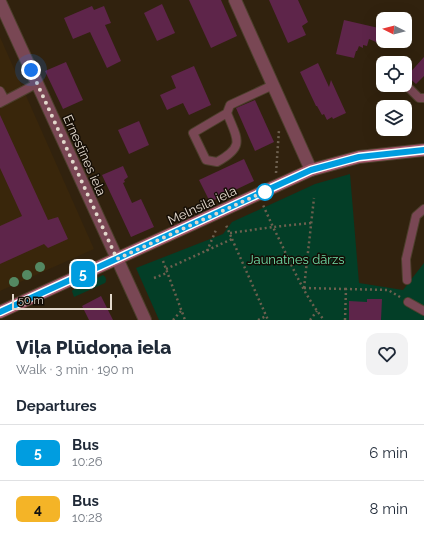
<!DOCTYPE html>
<html lang="en">
<head>
<meta charset="utf-8">
<style>
  :root { --surface:#fff; --page:#f2f2f3; --text:#1f2937; --muted:#747a83; --line:#e0e1e3 }
  body { margin:0; font-family:Raleway,sans-serif; background:var(--page); color:var(--text); height:100vh; display:flex; flex-direction:column; font-size:15px; white-space:nowrap }
  * { box-sizing:border-box; margin:0 }
  p { font-size:13px; color:var(--muted) }
  .icon { flex:none; width:22px; height:22px; fill:none; stroke:currentColor; stroke-width:2; stroke-linecap:round; stroke-linejoin:round }
  .map { position:relative; height:320px; overflow:hidden }
  .side { display:flex; flex-direction:column; background:var(--surface); flex:1 }
  .side>* { flex:none }
  .badge { padding:0 8px; border-radius:6px; font-size:14px; line-height:26px }
  .needle { width:26px; rotate:276deg }
  .controls { position:absolute; left:376px; top:12px; display:grid; gap:8px }
  .controls a { display:grid; place-items:center; width:36px; height:36px; border-radius:8px; background:var(--surface); box-shadow:0 4px 16px #0002; font-size:20px }
  .scale { position:absolute; left:12px; bottom:10px; width:100px; box-sizing:border-box; padding-left:4px; border:2px solid #e2d8cc; border-top:0; font-size:11px; line-height:14px; white-space:nowrap; color:#e2d8cc; -webkit-text-stroke:3px #140d05; paint-order:stroke }
  .you { position:absolute; width:20px; height:20px; margin:-10px; border:3px solid #fff; border-radius:50%; background:#1a73e8; box-shadow:0 0 0 6px #1a73e833 }
  .map>.badge { position:absolute; translate:-50% -50%; box-shadow:0 0 0 2px #fff }
  h2 { padding:0 16px; font-size:15px; line-height:36px }
  .round { display:grid; place-items:center; flex:none; width:42px; height:42px; border-radius:12px; background:var(--page) }
  .headline { display:flex; align-items:center; justify-content:space-between; height:68px; padding:0 16px }
  h1 { font-size:19px; font-weight:800; line-height:30px }
  ul { padding:0; list-style:none }
  li { display:flex; align-items:center; gap:12px; height:56px; padding:0 16px; border-top:1px solid var(--line) }
  li div { flex:1 }
  li b { display:block; font-size:15px }
  li em { font-style:normal }
  li .badge { min-width:44px; font-weight:700; text-align:center }
  .map>svg:first-child { display:block }
  .built { fill:#39260b }
  .green { fill:#033e27 }
  .building { fill:#5e254a }
  .lines { fill:none; stroke-linecap:round; stroke-linejoin:round }
  .lane-casing { stroke:#4d3f2c; stroke-width:10 }
  .street-casing { stroke:#4d3f2c; stroke-width:14 }
  .secondary-casing { stroke:#4d3f2c; stroke-width:14 }
  .path { stroke:#6d604f; stroke-width:2.5; stroke-dasharray:2 3; stroke-linecap:butt }
  .lane { stroke:#794754; stroke-width:8 }
  .street { stroke:#794754; stroke-width:12 }
  .secondary { stroke:#a8586d; stroke-width:12 }
  .tree { fill:#548862 }
  .line-casing { stroke:#fff; stroke-width:9 }
  .line { stroke:#009de0; stroke-width:6 }
  .walk { stroke:#e2d8cc; stroke-width:4; stroke-dasharray:0 7.2 }
  .stop-dot { fill:#fff; stroke:#009de0; stroke-width:2 }
  .labels { text-anchor:middle; stroke-width:3; stroke-linejoin:round; paint-order:stroke }
  .street-label { font-size:13px; fill:#e2d8cc; stroke:#140d05 }
  .park-label { font-size:13px; fill:#70dca7; stroke:#140d05 }
</style>
</head>
<body>
<div class="map">
<svg width="424" height="320" viewBox="0 0 424 320">
  <rect width="100%" height="100%" fill="#31220e"/>
  <polygon class="built" points="0,37 94,249 0,291"/>
  <g class="green">
    <polygon points="350,174 359,283 403,290 424,263 424,320 159,320 136,268 223,234 232,222 315,184"/>
    <path d="M103,275C106,277 107,280 105,283L74,297L72,291L73,290Z"/>
  </g>
  <g class="building">
    <polygon points="189,0 221,0 237,36 211,48"/>
    <polygon points="269,0 298,0 308,22 302,26 306,35 288,43"/>
    <polygon points="162,4 175,33 157,41 144,13"/>
    <polygon points="92,6 94,10 104,6 111,23 105,25 121,61 107,68 90,32 73,39 64,18"/>
    <polygon points="344,20 383,29 383,45 369,39 367,46 363,45 363,48 359,46 357,51 356,51 354,58 336,54"/>
    <polygon points="424,57 424,76 416,84 407,76"/>
    <polygon points="66,62 83,100 63,109 45,71"/>
    <polygon points="318,63 329,87 331,80 346,113 333,119 332,117 327,120 324,114 322,115 317,106 316,106 300,72"/>
    <polygon points="194,66 211,105 189,115 183,103 167,110 160,95 176,88 171,76"/>
    <polygon points="255,100 274,142 255,151 236,108"/>
    <polygon points="0,115 48,220 58,217 68,239 48,248 44,244 0,264 0,226 22,216 0,168"/>
    <polygon points="139,121 149,145 129,154 118,130"/>
    <polygon points="244,159 254,181 210,202 199,180"/>
    <polygon points="123,166 128,177 124,180 125,182 123,183 132,203 141,199 154,227 131,237 102,175"/>
    <polygon points="101,296 113,320 89,320 82,306"/>
    <polygon points="367,299 382,299 381,320 349,320 349,301 367,302"/>
  </g>
  <g class="lines">
    <defs>
      <g id="lane">
        <polyline points="410,89 419,98 424,98"/>
        <polyline points="0,91 5,100"/>
        <polyline points="0,103 38,83"/>
        <path d="M227,113C237,139 246,146 217,162L206,160L193,133L227,113L230,105L273,85"/>
        <polyline points="407,280 406,259 416,216 424,209"/>
        <polyline points="408,302 424,311"/>
      </g>
      <g id="street">
        <polyline points="235,0 311,170"/>
        <polyline points="0,2 145,320"/>
      </g>
      <polyline id="secondary" points="0,312 311,170 359,157 424,150"/>
    </defs>
    <use href="#lane" class="lane-casing"/>
    <use href="#street" class="street-casing"/>
    <use href="#secondary" class="secondary-casing"/>
    <g class="path">
      <polyline points="276,173 279,130"/>
      <path d="M311,223L273,227C289,258 302,293 324,320"/>
      <polyline points="230,233 273,227 263,205"/>
      <polyline points="232,239 268,320"/>
      <polyline points="207,251 216,230"/>
      <polyline points="163,261 185,320"/>
      <polyline points="166,269 232,239 226,225"/>
      <polyline points="154,278 167,273"/>
      <polyline points="304,288 314,198"/>
      <polyline points="304,288 346,289"/>
      <polyline points="173,320 181,311"/>
      <polyline points="258,320 266,316"/>
      <polyline points="310,320 317,311"/>
      <polyline points="345,320 346,289 388,290 400,297"/>
    </g>
    <use href="#lane" class="lane"/>
    <use href="#street" class="street"/>
    <use href="#secondary" class="secondary"/>
  </g>
  <g class="tree">
    <circle cx="40" cy="267" r="5"/>
    <circle cx="27" cy="275" r="5"/>
    <circle cx="14" cy="282" r="5"/>
  </g>
  <g class="lines">
    <defs>
      <polyline id="line" points="0,312 311,170 359,157 424,150"/>
    </defs>
    <use href="#line" class="line-casing"/>
    <use href="#line" class="line"/>
    <polyline class="walk" points="31,70 117,259 268,190 265,192"/>
  </g>
  <circle class="stop-dot" cx="265" cy="192" r="8"/>
  <g class="labels">
    <g class="street-label">
      <text transform="translate(85 155) rotate(66)" y="5">Ernestīnes iela</text>
      <text transform="translate(202 205) rotate(-25)" y="5">Melnsila iela</text>
    </g>
    <g class="park-label">
      <text x="296" y="264">Jaunatnes dārzs</text>
    </g>
  </g>
</svg>
<div class="controls">
<a><svg class="needle" viewBox="-14 -14 28 28"><path d="M0-13l5 13h-10z" fill="#e53935"/><path d="M0 13l5-13h-10z" fill="#747a83"/></svg></a>
<a><svg class="icon" aria-label="locate" viewBox="0 0 24 24"><circle cx="12" cy="12" r="6"/><path d="M12 2v4M12 18v4M2 12h4M18 12h4"/></svg></a>
<a><svg class="icon" aria-label="layers" viewBox="0 0 24 24"><path d="M12 4l9 5-9 5-9-5zM3 14l9 5 9-5"/></svg></a>
</div>
<div class="scale">50 m</div>
<div class="you" style="left:31px;top:70px"></div>
<b class="badge" style="left:83px;top:274px;background:#009de0;color:#fff">5</b>
</div>
<section class="side">
<div class="headline"><div><h1>Viļa Plūdoņa iela</h1><p>Walk · 3 min · 190 m</p></div><a class="round"><svg class="icon" aria-label="heart" viewBox="0 0 24 24"><path d="M12 20l-8-8c-3-5 5-10 8-4 3-6 11-1 8 4z"/></svg></a></div>
<h2>Departures</h2>
<ul>
<li><span class="badge" style="background:#009de0;color:#fff">5</span><div><b>Bus</b><p>10:26</p></div><em>6 min</em></li>
<li><span class="badge" style="background:#f4b427;color:#111">4</span><div><b>Bus</b><p>10:28</p></div><em>8 min</em></li>
</ul>
</section>
</body>
</html>
